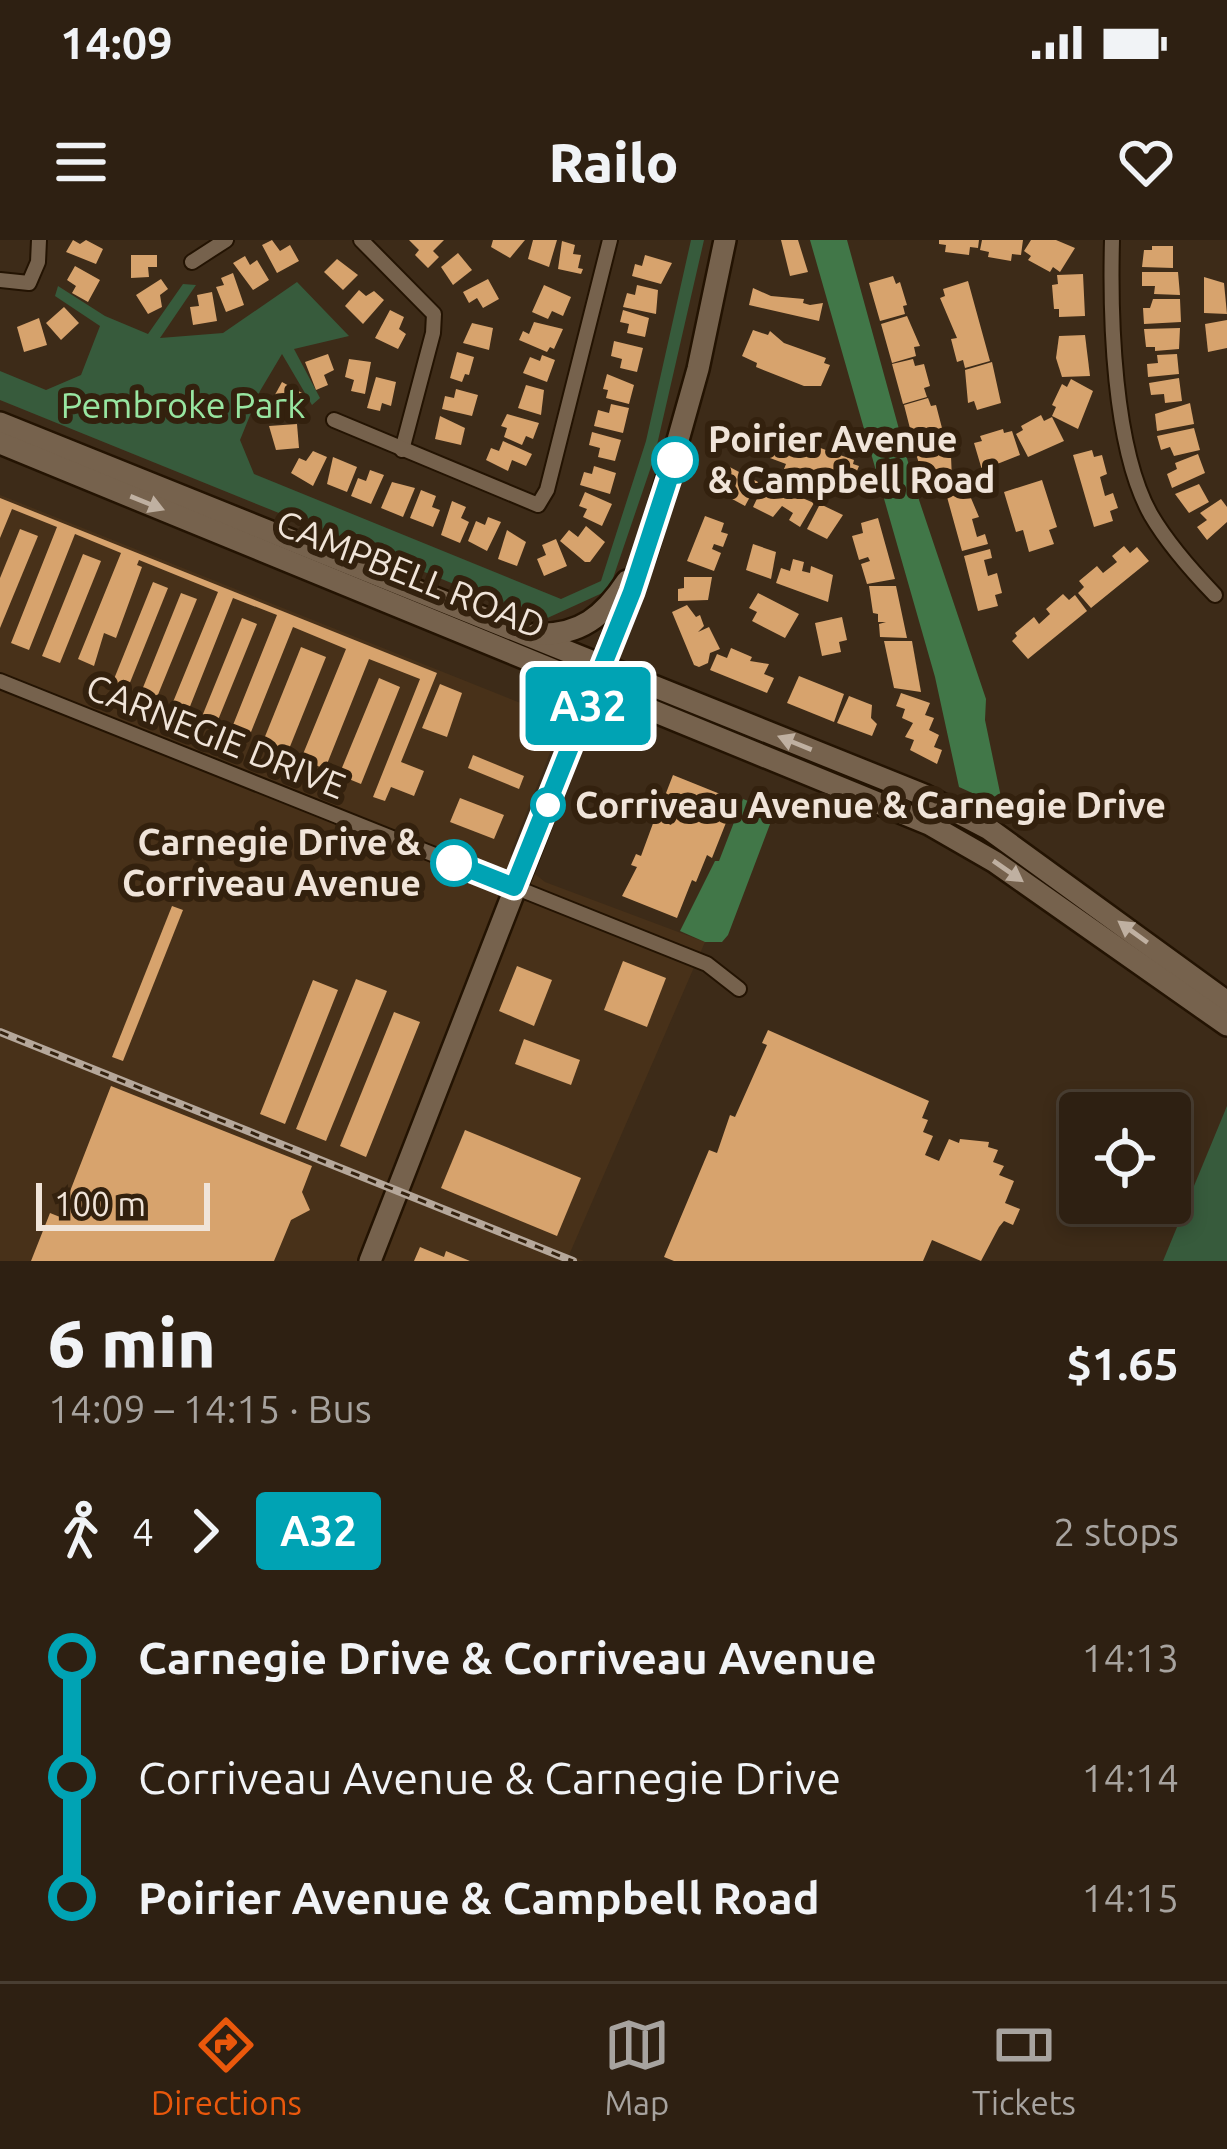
<!DOCTYPE html>
<html lang="en">
<head>
<meta charset="utf-8">
<style>
  :root { --surface:#2e2012; --page:#36281b; --text:#f1f3f6; --muted:#a7a39f; --line:#493e32; --accent:#ea580c }
  body { margin:0; font-family:Ubuntu,sans-serif; background:var(--page); color:var(--text); height:100vh; display:flex; flex-direction:column; font-size:45px; white-space:nowrap }
  * { box-sizing:border-box; margin:0 }
  p { font-size:39px; color:var(--muted) }
  .icon { flex:none; width:66px; height:66px; fill:none; stroke:currentColor; stroke-width:2; stroke-linecap:round; stroke-linejoin:round }
  .map { position:relative; height:1021px; overflow:hidden }
  .side { display:flex; flex-direction:column; background:var(--surface); flex:1 }
  .side>* { flex:none }
  .badge { padding:0 24px; border-radius:9px; font-size:42px; line-height:78px }
  .tools { position:absolute; left:1059px; top:852px; display:grid; gap:24px }
  .tools a { display:grid; place-items:center; width:132px; height:132px; border-radius:12px; background:var(--surface); box-shadow:0 6px 18px #0003,0 0 0 3px var(--line); font-size:60px }
  .scale { position:absolute; left:36px; bottom:30px; width:174px; box-sizing:border-box; padding-left:12px; border:6px solid #f0e4d9; border-top:0; font-size:33px; line-height:42px; white-space:nowrap; color:#f0e4d9; -webkit-text-stroke:9px #33210e; paint-order:stroke }
  .map>.badge { position:absolute; translate:-50% -50%; box-shadow:0 0 0 6px #fff }
  .legs { display:flex; align-items:center; gap:18px; height:132px; padding:0 48px; font-size:39px }
  .legs p { margin-inline-start:auto }
  .overview { display:flex; align-items:center; justify-content:space-between; height:204px; padding:0 48px }
  h1 { font-size:66px; font-weight:800; line-height:90px }
  ul { padding:0 48px; list-style:none }
  li { display:flex; align-items:center; gap:42px; height:120px; font-size:45px }
  li i { display:grid; place-items:center; width:18px; height:100%; margin:0 15px; background:currentColor }
  li i::after { content:''; width:30px; height:30px; margin:-15px; border:9px solid; border-radius:50%; background:var(--surface) }
  li p { margin-inline-start:auto }
  li:first-child i { background:linear-gradient(#0000 50%,currentColor 0) }
  li:last-child i { background:linear-gradient(currentColor 50%,#0000 0) }
  .status { display:flex; justify-content:space-between; align-items:center; height:84px; padding:0 60px; background:var(--surface); direction:ltr }
  .status svg { height:33px; fill:currentColor }
  header { display:flex; justify-content:space-between; align-items:center; height:156px; padding:0 48px; background:var(--surface); font-size:54px; font-weight:800 }
  .tabs { display:flex; justify-content:space-around; align-items:center; height:168px; border-top:3px solid var(--line); background:var(--surface); font-size:33px; color:var(--muted) }
  .tabs a { display:grid; justify-items:center; gap:6px }
  .tabs .selected { color:var(--accent) }
  .map>svg:first-child { display:block }
  .built { fill:#483119 }
  .green { fill:#375b3c }
  .forest { fill:#417748 }
  .building { fill:#d7a36d }
  .lines { fill:none; stroke-linecap:round; stroke-linejoin:round }
  .street-casing { stroke:#231302; stroke-width:18 }
  .secondary-casing { stroke:#231302; stroke-width:26 }
  .street { stroke:#76624d; stroke-width:14 }
  .secondary { stroke:#76624d; stroke-width:21 }
  .rail-casing { stroke:#b5a79a; stroke-width:8 }
  .rail { stroke:#33210e; stroke-width:3; stroke-dasharray:9; stroke-linecap:butt }
  .oneway { fill:#bfb0a1 }
  .line-1-casing { stroke:#fff; stroke-width:27 }
  .line-1 { stroke:#00a3b4; stroke-width:18 }
  .stop-1-dot { fill:#fff; stroke:#00a3b4; stroke-width:6 }
  .labels { text-anchor:middle; stroke-width:12; stroke-linejoin:round; paint-order:stroke }
  .park-label { font-size:36px; fill:#98e6a1; stroke:#33210e }
  .stop-label { font-size:36px; font-weight:bold; fill:#f0e4d9; stroke:#33210e; text-anchor:start }
  .street-label { font-size:36px; fill:#f0e4d9; stroke:#33210e }
</style>
</head>
<body>
<div class="status"><b>14:09</b><svg viewBox="0 0 49 12"><path d="M0 12V9h3v3zM5 12V6h3v6zM10 12V3h3v9zM15 12V0h3v12zM26 1h20v11H26zM47 4h2v5h-2z"/></svg></div>
<header><svg class="icon" aria-label="menu" viewBox="0 0 24 24"><path d="M4 6h16M4 12h16M4 18h16"/></svg>Railo<svg class="icon" aria-label="heart" viewBox="0 0 24 24"><path d="M12 20l-8-8c-3-5 5-10 8-4 3-6 11-1 8 4z"/></svg></header>
<div class="map">
<svg width="1227" height="1021" viewBox="0 0 1227 1021">
  <rect width="100%" height="100%" fill="#3d2b18"/>
  <polygon class="built" points="0,255 563,480 510,614 545,642 705,702 569,1015 584,1021 0,1021"/>
  <g class="green">
    <polygon points="691,0 704,0 654,218 609,350 543,380 0,160 0,131 46,150 81,135 100,86 55,56 58,46 105,76 148,94 183,44 196,45 160,98 223,93 297,42 349,96 294,109 320,158 312,165 282,114 260,151 240,200 254,234 561,359 601,341 646,201"/>
    <polygon points="1227,866 1227,1021 1163,1021"/>
  </g>
  <g class="forest">
    <polygon points="810,0 847,0 916,251 986,459 985,480 1003,567 959,547 935,437"/>
    <polygon points="743,559 775,571 728,695 722,702 705,702 680,691 715,621 719,621"/>
  </g>
  <g class="building">
    <polygon points="73,0 80,4 86,0 103,9 96,24 66,12"/>
    <polygon points="272,0 280,11 290,5 299,21 277,33 262,5"/>
    <polygon points="409,0 444,0 433,11 439,17 428,28 415,15 419,10"/>
    <polygon points="493,0 525,0 510,18 491,7"/>
    <polygon points="533,0 557,0 549,27 528,19"/>
    <polygon points="781,0 798,0 808,32 790,36"/>
    <polygon points="939,0 979,0 978,8 970,7 969,15 945,12 946,5 939,4"/>
    <polygon points="982,0 1023,0 1021,15 1012,14 1011,21 988,17 989,12 980,10"/>
    <polygon points="1031,0 1056,0 1075,8 1060,32 1053,27 1050,32 1028,20 1031,16 1024,11"/>
    <polygon points="562,1 575,5 573,14 581,15 578,28 583,29 581,34 558,29"/>
    <polygon points="1152,6 1173,6 1173,28 1142,27 1144,10 1152,10"/>
    <polygon points="458,13 472,30 453,45 441,27"/>
    <polygon points="131,15 157,15 157,27 148,27 149,37 131,38"/>
    <polygon points="645,15 672,23 661,44 632,36 635,24 642,26"/>
    <polygon points="245,16 250,25 257,20 269,40 253,50 233,23"/>
    <polygon points="337,19 358,35 343,50 324,32"/>
    <polygon points="75,26 100,40 88,62 72,53 76,46 67,40"/>
    <polygon points="1142,32 1178,32 1180,55 1154,54 1155,46 1142,46"/>
    <polygon points="233,33 244,65 226,72 216,47 224,45 221,38"/>
    <polygon points="1083,34 1085,76 1059,77 1059,69 1054,69 1052,45 1058,44 1057,35"/>
    <polygon points="893,36 896,44 900,42 907,65 903,66 905,74 880,81 869,43"/>
    <polygon points="1204,37 1224,43 1227,74 1204,73"/>
    <polygon points="161,39 168,49 160,55 162,67 148,74 136,55"/>
    <polygon points="488,39 499,59 483,68 477,58 469,63 463,52"/>
    <polygon points="968,41 990,121 965,128 963,120 957,122 951,99 957,98 940,58 945,56 943,49"/>
    <polygon points="544,45 571,57 563,76 552,71 548,79 532,72"/>
    <polygon points="637,45 658,50 656,74 623,67 627,53 635,55"/>
    <polygon points="753,48 771,56 804,59 803,63 810,65 823,63 819,81 749,65"/>
    <polygon points="359,50 366,56 374,51 384,60 363,84 345,66"/>
    <polygon points="212,52 217,81 193,85 190,67 199,66 197,55"/>
    <polygon points="1153,59 1180,59 1181,82 1144,84 1143,68 1150,68"/>
    <polygon points="64,67 79,83 61,100 46,83"/>
    <polygon points="390,70 404,77 399,89 406,94 398,109 375,98"/>
    <polygon points="623,70 649,78 645,97 627,93 629,84 620,82"/>
    <polygon points="907,76 920,106 914,107 916,116 892,123 881,84"/>
    <polygon points="39,78 47,105 24,112 17,87"/>
    <polygon points="1227,80 1227,108 1208,112 1205,84"/>
    <polygon points="534,82 563,89 554,109 550,107 547,112 519,100 523,91 529,94"/>
    <polygon points="472,83 493,88 489,110 463,103"/>
    <polygon points="1180,88 1179,109 1155,111 1155,107 1146,107 1144,89"/>
    <polygon points="753,90 768,95 770,91 784,103 826,118 824,123 830,125 821,146 804,146 756,127 757,123 742,116"/>
    <polygon points="1085,95 1090,136 1062,137 1056,118 1059,96"/>
    <polygon points="614,101 643,108 637,132 620,128 622,119 611,116"/>
    <polygon points="457,112 474,117 469,135 465,134 462,142 450,138"/>
    <polygon points="328,114 334,130 324,135 328,145 316,150 305,122"/>
    <polygon points="1177,114 1179,134 1148,137 1147,124 1158,123 1157,115"/>
    <polygon points="542,115 555,120 547,142 523,133 530,117 540,121"/>
    <polygon points="349,119 371,122 365,154 351,151 354,140 345,137"/>
    <polygon points="913,119 915,126 924,124 930,146 924,148 927,157 903,164 892,124"/>
    <polygon points="992,122 1001,163 977,170 974,161 968,163 965,130"/>
    <polygon points="607,134 634,145 629,164 606,158 608,150 603,149"/>
    <polygon points="376,137 396,142 391,166 382,163 380,171 367,168"/>
    <polygon points="1179,138 1182,161 1165,163 1164,154 1151,155 1149,143"/>
    <polygon points="1071,139 1093,151 1078,189 1052,176 1056,167 1052,165 1062,144 1067,147"/>
    <polygon points="282,142 302,153 294,177 271,162"/>
    <polygon points="526,145 544,150 541,175 518,168"/>
    <polygon points="456,149 478,155 472,176 442,169 445,156 454,158"/>
    <polygon points="928,158 931,166 936,165 942,188 937,189 939,197 914,204 904,165"/>
    <polygon points="1190,163 1194,184 1157,191 1155,174"/>
    <polygon points="611,164 629,168 623,193 594,186 598,170 609,173"/>
    <polygon points="507,174 539,183 533,199 526,196 522,205 504,197 507,188 501,186"/>
    <polygon points="1041,175 1044,181 1052,177 1064,201 1028,217 1016,194 1023,190 1021,186"/>
    <polygon points="440,176 465,188 461,205 435,199"/>
    <polygon points="297,184 299,208 276,210 269,186"/>
    <polygon points="1194,188 1200,210 1174,216 1170,207 1161,210 1157,196"/>
    <polygon points="1003,189 1004,193 1012,191 1020,215 982,230 974,203 982,201 980,196"/>
    <polygon points="782,191 797,197 798,193 803,194 812,205 854,220 853,224 859,226 850,248 832,248 802,232 784,229 786,224 770,218"/>
    <polygon points="592,192 621,200 615,221 598,217 600,208 589,205"/>
    <polygon points="938,200 940,209 947,207 951,216 952,240 926,247 914,207"/>
    <polygon points="503,201 532,214 526,226 512,220 508,231 486,220 491,208 499,211"/>
    <polygon points="1092,210 1094,217 1102,215 1107,234 1100,237 1105,256 1113,253 1118,268 1110,271 1113,281 1094,287 1073,215"/>
    <polygon points="313,211 327,217 313,246 291,233 299,218 306,221"/>
    <polygon points="1198,214 1205,233 1172,248 1167,234 1177,229 1175,223"/>
    <polygon points="333,217 357,227 347,252 327,244"/>
    <polygon points="724,224 758,242 745,266 723,254 728,246 715,239"/>
    <polygon points="594,226 616,233 610,254 580,245 584,232 592,234"/>
    <polygon points="370,230 384,235 371,264 351,256 358,238 366,241"/>
    <polygon points="1042,240 1057,287 1049,290 1054,304 1029,312 1023,290 1016,292 1004,252"/>
    <polygon points="392,242 415,248 403,277 381,268"/>
    <polygon points="765,242 814,263 800,287 789,280 793,273 782,266 773,277 753,267"/>
    <polygon points="1199,244 1209,262 1189,273 1175,254"/>
    <polygon points="421,250 436,256 432,267 440,270 433,287 410,278"/>
    <polygon points="968,251 979,277 972,279 977,297 985,294 988,304 962,311 947,257"/>
    <polygon points="585,252 612,264 602,286 583,277 587,269 579,266"/>
    <polygon points="0,258 437,433 401,522 424,531 414,556 391,547 385,561 373,557 420,439 369,419 325,529 301,519 346,409 293,387 249,497 231,490 277,375 233,358 187,474 171,467 218,352 139,320 137,325 142,327 116,398 104,393 94,426 78,419 121,313 75,294 29,410 11,403 57,287 12,269 0,298"/>
    <polygon points="1221,259 1227,267 1227,282 1207,300 1197,287 1207,280 1200,273"/>
    <polygon points="452,261 466,267 461,278 469,282 460,303 441,295"/>
    <polygon points="820,264 843,275 827,299 807,289"/>
    <polygon points="705,276 724,283 721,292 728,294 723,307 714,304 712,309 721,313 714,331 687,321"/>
    <polygon points="488,277 501,282 487,311 468,301 476,281 485,285"/>
    <polygon points="878,278 895,339 867,344 861,324 870,321 868,317 859,320 852,296 863,293 861,283"/>
    <polygon points="586,286 605,302 590,322 585,322 560,301 569,290 578,297"/>
    <polygon points="20,289 38,296 0,388 0,338"/>
    <polygon points="507,290 526,302 517,326 498,319"/>
    <polygon points="556,299 567,326 544,336 537,319 546,315 542,305"/>
    <polygon points="753,304 776,312 771,339 746,330"/>
    <polygon points="1124,306 1130,313 1137,307 1149,321 1091,368 1078,353 1084,347 1079,341 1097,326 1103,333 1117,322 1112,316"/>
    <polygon points="990,309 992,318 984,320 988,336 997,333 1002,353 995,355 998,366 978,371 964,316"/>
    <polygon points="83,314 101,321 60,423 42,416"/>
    <polygon points="793,319 804,322 802,331 810,333 811,326 833,335 828,362 776,343 781,328 790,331"/>
    <polygon points="684,337 712,337 708,360 678,361 678,349 684,348"/>
    <polygon points="153,342 168,348 127,450 112,444"/>
    <polygon points="869,346 896,346 907,398 880,397 879,384 886,382 878,382 878,374 873,373"/>
    <polygon points="181,353 197,359 155,462 140,455"/>
    <polygon points="758,353 799,374 785,398 752,381 757,372 749,368"/>
    <polygon points="1063,354 1069,360 1075,355 1087,371 1028,419 1012,401 1017,396 1015,393 1034,377 1039,384 1050,374 1046,369"/>
    <polygon points="687,365 696,377 700,375 704,386 698,392 709,387 720,409 710,413 708,423 699,427 694,425 672,372"/>
    <polygon points="842,377 847,400 839,402 841,412 822,416 815,383"/>
    <polygon points="242,378 257,384 216,485 201,479"/>
    <polygon points="884,401 912,401 921,452 894,448"/>
    <polygon points="301,407 326,417 287,514 262,504"/>
    <polygon points="731,408 752,417 750,421 769,424 764,434 774,438 767,453 710,430 717,414 727,418"/>
    <polygon points="799,436 844,454 834,482 787,463"/>
    <polygon points="379,438 400,447 361,544 339,535"/>
    <polygon points="440,444 462,453 447,497 422,488"/>
    <polygon points="901,453 930,463 925,475 934,478 929,490 939,495 934,507 942,510 937,524 910,510 914,500 905,497 913,483 902,478 905,469 896,466"/>
    <polygon points="849,456 872,465 871,478 877,484 872,496 837,483"/>
    <polygon points="473,515 524,536 519,549 468,528"/>
    <polygon points="673,535 735,560 712,618 707,615 696,642 692,640 677,678 622,656 637,627 631,625 636,614 641,616 655,578 671,585 677,573 661,566"/>
    <polygon points="460,558 504,575 494,599 450,582"/>
    <polygon points="172,666 183,670 123,821 112,817"/>
    <polygon points="623,721 666,738 647,787 604,770"/>
    <polygon points="517,726 552,740 534,786 499,771"/>
    <polygon points="356,739 387,751 326,901 296,889"/>
    <polygon points="313,740 338,750 285,884 260,874"/>
    <polygon points="394,772 420,782 366,917 340,906"/>
    <polygon points="768,790 929,861 922,878 928,880 923,892 933,896 925,915 939,921 949,899 959,903 960,899 989,902 988,907 998,910 993,922 1004,926 999,935 1014,941 1005,963 1020,969 1013,985 1004,981 999,987 981,1021 932,1000 923,1021 674,1021 664,1017 709,910 717,913 730,875 735,877 767,805 762,803"/>
    <polygon points="524,799 580,820 571,845 515,824"/>
    <polygon points="111,846 312,926 302,952 310,970 291,980 274,1021 31,1021 50,973 60,977"/>
    <polygon points="465,890 581,938 557,996 441,948"/>
    <polygon points="420,1007 444,1017 446,1011 470,1021 414,1021"/>
  </g>
  <g class="lines">
    <defs>
      <g id="street">
        <polyline points="361,0 434,74 433,93 402,210"/>
        <path d="M1112,0C1110,76 1113,208 1151,275C1168,304 1191,330 1215,355"/>
        <polyline points="192,22 226,0"/>
        <polyline points="0,40 29,43 38,22 39,0"/>
        <polyline points="334,180 538,265 547,250 610,0"/>
        <polyline points="0,441 707,724 739,749"/>
      </g>
      <g id="secondary">
        <polyline points="0,183 924,555 989,589 1227,762"/>
        <polyline points="0,203 929,584 995,622 1227,785"/>
        <path d="M536,394C580,396 604,376 627,341"/>
        <polyline points="370,1021 647,310 698,129 725,0"/>
      </g>
    </defs>
    <use href="#street" class="street-casing"/>
    <use href="#secondary" class="secondary-casing"/>
    <use href="#street" class="street"/>
    <use href="#secondary" class="secondary"/>
    <defs>
      <polyline id="rail" points="0,792 573,1021"/>
    </defs>
    <use href="#rail" class="rail-casing"/>
    <use href="#rail" class="rail"/>
  </g>
  <defs><path id="oneway-solid" d="M-6-.8H1V-3.2L6.5 0L1 3.2V.8H-6Z" transform="scale(3)"/></defs>
  <g class="oneway">
    <use href="#oneway-solid" transform="translate(147 263) rotate(22)"/>
    <use href="#oneway-solid" transform="translate(795 503) rotate(-158)"/>
    <use href="#oneway-solid" transform="translate(1008 631) rotate(35)"/>
    <use href="#oneway-solid" transform="translate(1133 692) rotate(-144)"/>
  </g>
  <g class="lines">
    <defs>
      <polyline id="line-1" points="454,623 514,647 632,352 675,220"/>
    </defs>
    <use href="#line-1" class="line-1-casing"/>
    <use href="#line-1" class="line-1"/>
  </g>
  <g class="stop-1-dot">
    <circle cx="675" cy="220" r="21"/>
    <circle cx="548" cy="565" r="15"/>
    <circle cx="454" cy="623" r="21"/>
  </g>
  <g class="labels">
    <g class="park-label">
      <text x="183" y="178">Pembroke Park</text>
    </g>
    <g class="stop-label">
      <text x="708" y="212">Poirier Avenue<tspan x="708" dy="41">&amp; Campbell Road</tspan></text>
      <text x="575" y="578">Corriveau Avenue &amp; Carnegie Drive</text>
      <text x="421" y="615" text-anchor="end">Carnegie Drive &amp;<tspan x="421" dy="41">Corriveau Avenue</tspan></text>
    </g>
    <g class="street-label">
      <text transform="translate(411 334) rotate(22)" y="13">CAMPBELL ROAD</text>
      <text transform="translate(216 496) rotate(22)" y="13">CARNEGIE DRIVE</text>
    </g>
  </g>
</svg>
<div class="tools">
<a><svg class="icon" aria-label="locate" viewBox="0 0 24 24"><circle cx="12" cy="12" r="6"/><path d="M12 2v4M12 18v4M2 12h4M18 12h4"/></svg></a>
</div>
<div class="scale">100 m</div>
<b class="badge" style="left:588px;top:466px;background:#00a3b4;color:#fff">A32</b>
</div>
<section class="side">
<div class="overview"><div><h1>6 min</h1><p>14:09 – 14:15 · Bus</p></div><b>$1.65</b></div>
<div class="legs"><svg class="icon" aria-label="walk" viewBox="0 0 24 24"><circle cx="13" cy="4" r="2"/><path d="M13 8l-2 6 4 7M11 14l-3 7M7 12l3-4h3l4 4"/></svg>4<svg class="icon" aria-label="forward" viewBox="0 0 24 24"><path d="M9 5l7 7-7 7"/></svg><b class="badge" style="background:#00a3b4;color:#fff">A32</b><p>2 stops</p></div>
<ul>
<li><i style="color:#00a3b4"></i><b>Carnegie Drive &amp; Corriveau Avenue</b><p>14:13</p></li>
<li><i style="color:#00a3b4"></i><span>Corriveau Avenue &amp; Carnegie Drive</span><p>14:14</p></li>
<li><i style="color:#00a3b4"></i><b>Poirier Avenue &amp; Campbell Road</b><p>14:15</p></li>
</ul>
</section>
<nav class="tabs">
<a class="selected"><svg class="icon" aria-label="directions" viewBox="0 0 24 24"><path d="M12 3l9 9-9 9-9-9zM9 14v-3h6M13 9l2 2-2 2"/></svg>Directions</a>
<a><svg class="icon" aria-label="map" viewBox="0 0 24 24"><path d="M3 6l6-2 6 2 6-2v14l-6 2-6-2-6 2zM9 4v14M15 6v14"/></svg>Map</a>
<a><svg class="icon" aria-label="tickets" viewBox="0 0 24 24"><path d="M3 7h18v10H3zM15 7v10"/></svg>Tickets</a>
</nav>
</body>
</html>
